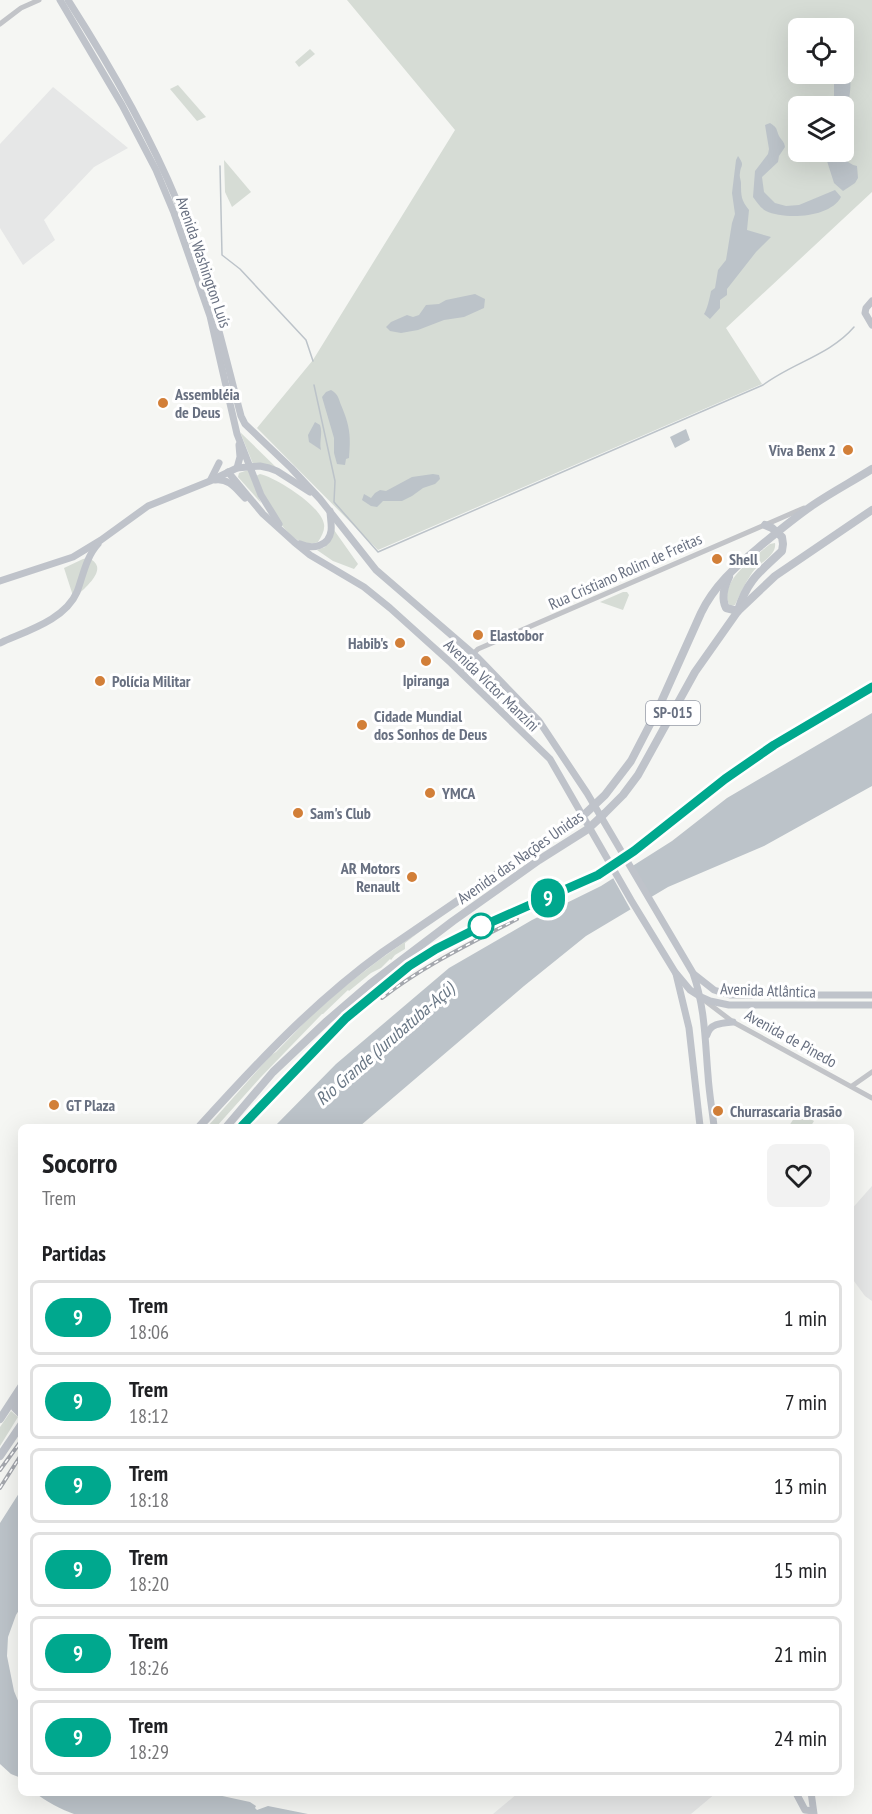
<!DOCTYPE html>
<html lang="pt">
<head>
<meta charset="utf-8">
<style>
  :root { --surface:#fff; --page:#f2f2f2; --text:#202124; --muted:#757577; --line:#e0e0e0 }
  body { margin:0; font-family:"PT Sans Narrow",sans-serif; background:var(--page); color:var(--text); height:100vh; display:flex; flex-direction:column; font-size:22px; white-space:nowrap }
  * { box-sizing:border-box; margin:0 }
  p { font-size:20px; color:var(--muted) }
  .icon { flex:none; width:33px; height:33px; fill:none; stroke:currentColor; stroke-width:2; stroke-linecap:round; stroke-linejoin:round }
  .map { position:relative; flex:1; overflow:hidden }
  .side { position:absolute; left:18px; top:1124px; width:836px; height:672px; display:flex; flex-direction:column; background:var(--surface); border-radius:9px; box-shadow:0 6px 24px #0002 }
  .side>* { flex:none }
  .badge { padding:0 12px; border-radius:20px; font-size:21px; line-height:39px }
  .buttons { position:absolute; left:788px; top:18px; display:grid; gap:12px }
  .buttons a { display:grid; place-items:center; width:66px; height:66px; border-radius:9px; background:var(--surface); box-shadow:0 6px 24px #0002; font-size:30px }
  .map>.badge { position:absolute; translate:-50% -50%; box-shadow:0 0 0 3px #fff }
  h2 { padding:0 24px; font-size:22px; line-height:54px }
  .round { display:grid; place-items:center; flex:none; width:63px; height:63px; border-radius:9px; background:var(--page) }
  .headline { display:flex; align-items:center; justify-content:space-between; height:102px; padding:0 24px }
  h1 { font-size:28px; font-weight:700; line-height:45px }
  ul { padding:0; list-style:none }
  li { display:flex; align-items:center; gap:18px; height:75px; margin:0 12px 9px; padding:0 12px; border:3px solid var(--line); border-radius:9px }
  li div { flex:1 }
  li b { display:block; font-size:22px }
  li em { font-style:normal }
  li .badge { min-width:66px; font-weight:700; text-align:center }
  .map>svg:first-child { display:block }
  .built { fill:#e6e7e7 }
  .green { fill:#d6dcd5; fill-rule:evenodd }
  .water { fill:#bcc3c9 }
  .pier { fill:#f5f6f3 }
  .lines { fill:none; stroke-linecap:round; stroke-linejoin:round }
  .stream { stroke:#bcc3c9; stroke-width:1.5 }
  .minor { stroke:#c2c4c8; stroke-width:5 }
  .major { stroke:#bfc3ca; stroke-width:7 }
  .highway { stroke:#bfc3ca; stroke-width:8 }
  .rail-casing { stroke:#a4a7ad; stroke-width:4 }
  .rail { stroke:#fff; stroke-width:1.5; stroke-dasharray:4.5; stroke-linecap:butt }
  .line-casing { stroke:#fff; stroke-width:14 }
  .line { stroke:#00a88e; stroke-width:9 }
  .poi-dot { fill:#d27f38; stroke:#fff; stroke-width:2 }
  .stop-dot { fill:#fff; stroke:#00a88e; stroke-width:3 }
  .labels { text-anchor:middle; stroke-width:6; stroke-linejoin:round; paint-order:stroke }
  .shield { fill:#fff; stroke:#959ba7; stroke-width:1.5 }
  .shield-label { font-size:15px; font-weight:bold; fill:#687081 }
  .street-label { font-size:16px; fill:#687081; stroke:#fff }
  .poi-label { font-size:16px; font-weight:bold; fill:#687081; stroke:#fff; text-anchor:start }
  .water-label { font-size:18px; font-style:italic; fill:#697785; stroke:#fff }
</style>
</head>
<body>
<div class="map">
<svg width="872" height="1814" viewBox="0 0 872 1814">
  <rect width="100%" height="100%" fill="#f5f6f3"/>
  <g class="built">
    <polygon points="53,87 128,148 94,167 44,220 55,240 23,265 0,228 0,144"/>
    <polygon points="872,1186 872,1301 865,1296 851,1277 850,1211"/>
    <polygon points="518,1793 518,1792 716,1793 691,1814 493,1814"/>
  </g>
  <g class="green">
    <path d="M347,0H872V192L726,328L762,384L378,550L257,428L313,360L455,130ZM798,28H843V74H798ZM798,106H843V152H798Z"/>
    <polygon points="310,49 315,54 299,67 295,62"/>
    <polygon points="178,85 206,117 197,121 170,89"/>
    <polygon points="224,160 251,192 232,207 225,192"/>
    <polygon points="240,432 282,473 253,464"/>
    <polygon points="248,470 261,503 238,477 239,473"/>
    <path d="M260,474C277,478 321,506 324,524C325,530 322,536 318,542C288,554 265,497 256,476Z"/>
    <polygon points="334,530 358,564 354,569 333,561 317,550 325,547"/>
    <path d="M775,543C777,556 758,563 752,573C745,583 740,594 735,605L730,606C716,583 755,557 770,544Z"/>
    <path d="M88,558C112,568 83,589 74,599L64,568L83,559Z"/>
    <polygon points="623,592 627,592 629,595 623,610 600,602"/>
    <polygon points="423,929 405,943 405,949 395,955 391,960 390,959 381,968 371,973 349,991 348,990 323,1014 322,1014 260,1078 217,1126 208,1126 271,1055 276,1052 310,1017 340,990 379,960"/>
    <polygon points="798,1112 814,1121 811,1126 789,1126"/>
    <polygon points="11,1411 18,1417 0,1446 0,1427"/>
  </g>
  <g class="water">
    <path d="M843,65C855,81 849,89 849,106C849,114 850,118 849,125L854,134L850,142L843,139V106H831L834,100V74H843Z"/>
    <path d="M770,123C778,128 776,129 779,136C782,141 784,141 785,147L779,156L778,162L762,177L764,192L775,203L786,206L799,205L835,190L841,197C830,218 785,220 766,211C760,208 757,202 753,197L755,171L768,154L769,149L765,125Z"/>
    <path d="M828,152C840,151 846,164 857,166L858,178L855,183L843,191L834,183L827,161Z"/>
    <path d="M738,156C745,166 741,164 740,173C739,177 741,180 741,183C741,196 741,200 749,210L747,230L771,237L756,252L727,289V295L720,300V308L710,319L704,314C707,310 710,297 711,291L715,288L718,270L726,260L732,223L735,214L732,193L736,160Z"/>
    <polygon points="475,294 485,299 484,308 464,317 444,320 418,330 401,333 390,331 386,327 391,322 407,315 413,317 419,315 426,305 439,304 446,300"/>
    <path d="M331,390C338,394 338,397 341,405C350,426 351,436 349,458L346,459L345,465L337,464L334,453V438L322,397L326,392Z"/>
    <path d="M315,422L320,425C323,434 319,441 321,450L309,442L308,435Z"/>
    <polygon points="686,429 690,440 675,448 670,437"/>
    <polygon points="433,474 439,475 440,479 435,484 423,488 412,496 402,501 383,501 377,507 371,506 362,500 364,494 371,498 375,493 380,490 386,491 412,477"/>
    <polygon points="872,713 872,786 764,846 668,887 586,936 524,986 360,1126 275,1126 336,1064 449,968 532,920 601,886 672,841 727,798"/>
    <polygon points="21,1490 21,1607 16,1615 8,1637 7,1656 14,1691 21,1708 21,1778 11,1774 0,1764 0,1523"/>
    <path d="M36,1793L204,1792L250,1802L256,1806L255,1808L257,1810L268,1806L308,1814H74C63,1810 44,1801 36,1793Z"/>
  </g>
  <polygon class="pier" points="630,864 652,900 632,912 612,876"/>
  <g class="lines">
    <g class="stream">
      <polyline points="220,166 222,255 240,269 306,340 313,361"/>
      <path d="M314,385L335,481L334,502L378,552L763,385C792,363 830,355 854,327"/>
    </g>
    <g class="minor">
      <polyline points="0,24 21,8 39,0"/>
      <polyline points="465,676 464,663 478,649 804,508"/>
      <polyline points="704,1000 733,1022 872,1098"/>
      <polyline points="852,1086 872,1072"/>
    </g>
    <g class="major">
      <polyline points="60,0 122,105 156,170 174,213 210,316 237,434 261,495 279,524"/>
      <path d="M68,0C109,64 148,131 177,201C206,271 222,344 241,416L245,424L291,468L320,499L376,570L478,658L539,721L587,793L693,973C705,1007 705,1040 708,1075C709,1092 712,1109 714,1126"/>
      <polyline points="872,301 866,308 865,313 872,325"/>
      <polyline points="237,468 240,457 239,445"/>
      <polyline points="228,472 263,514 294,542 310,555 364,587 390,608 451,663 550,759 631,900 675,972 690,990 701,997 710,1001 729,1005 872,1005"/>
      <polyline points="211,479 219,463"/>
      <path d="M215,480C229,478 236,489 245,498"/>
      <path d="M300,544C313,550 329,546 331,531C332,525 330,517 330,511"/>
      <polyline points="0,581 73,557 101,540 148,506 210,481 237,468 260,466 269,468 277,471 310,492"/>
      <path d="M0,643C26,631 65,620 77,592C83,576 86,557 98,544"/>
      <polyline points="676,974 689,1028 700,1126"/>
      <polyline points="695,975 714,990 730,995 872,995"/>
      <path d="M707,1035C710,1023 723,1023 733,1022"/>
      <polyline points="811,1792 814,1814"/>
      <polyline points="796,1793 805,1810 813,1811"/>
    </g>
    <g class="highway">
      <path d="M729,577C724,587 721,598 726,608L738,611"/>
      <path d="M738,610C748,579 760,572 782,551L783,544L782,537L772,528L765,525"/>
      <path d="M200,1126C257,1063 314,1002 383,952L586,813L605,795L631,761L658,709L701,613C714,586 735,567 758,548C776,533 794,518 813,505C832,492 853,481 872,469"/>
      <polyline points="227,1126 273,1072 327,1021 370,984 453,921 539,860 588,829 605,813 623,795 638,775 695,672 738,611 775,576 872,510"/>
      <polyline points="16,1397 15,1408 21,1414"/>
      <polyline points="0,1419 21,1387"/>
      <polyline points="0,1456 21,1425"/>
    </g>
    <defs>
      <g id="rail">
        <path d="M382,998C423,966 471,943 517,919"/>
        <polyline points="242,1126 346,1018 409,966 480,927 598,875 634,851 725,779 775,745 872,687"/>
        <polyline points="0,1470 21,1441"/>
        <polyline points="0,1488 21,1455"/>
      </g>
    </defs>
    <use href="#rail" class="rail-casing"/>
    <use href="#rail" class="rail"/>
  </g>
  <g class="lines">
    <defs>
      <polyline id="line" points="242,1126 346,1018 409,966 436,949 480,927 598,875 634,851 725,779 774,745 872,687"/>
    </defs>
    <use href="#line" class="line-casing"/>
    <use href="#line" class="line"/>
  </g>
  <g class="poi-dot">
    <circle cx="163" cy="403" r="6"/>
    <circle cx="848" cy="450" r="6"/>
    <circle cx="717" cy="559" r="6"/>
    <circle cx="478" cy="635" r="6"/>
    <circle cx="400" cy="643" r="6"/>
    <circle cx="426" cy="661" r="6"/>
    <circle cx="100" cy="681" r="6"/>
    <circle cx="362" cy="725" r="6"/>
    <circle cx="430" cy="793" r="6"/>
    <circle cx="298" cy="813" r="6"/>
    <circle cx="412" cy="877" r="6"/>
    <circle cx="54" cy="1105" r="6"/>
    <circle cx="718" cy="1111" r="6"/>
  </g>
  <circle class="stop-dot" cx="481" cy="926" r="12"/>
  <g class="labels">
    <rect class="shield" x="646" y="701" width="54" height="24" rx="4.5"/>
    <g class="shield-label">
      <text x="673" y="718">SP-015</text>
    </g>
    <g class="street-label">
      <text transform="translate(204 262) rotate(71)" y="6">Avenida Washington Luís</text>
      <text transform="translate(625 571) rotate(-24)" y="6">Rua Cristiano Rolim de Freitas</text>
      <text transform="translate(492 685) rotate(44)" y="6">Avenida Víctor Manzini</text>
      <text transform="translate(520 857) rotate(-35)" y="6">Avenida das Nações Unidas</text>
      <text transform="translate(768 990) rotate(2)" y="6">Avenida Atlântica</text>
      <text transform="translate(791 1038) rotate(29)" y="6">Avenida de Pinedo</text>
    </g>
    <g class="poi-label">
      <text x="175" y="400">Assembléia<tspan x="175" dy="18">de Deus</tspan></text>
      <text x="836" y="456" text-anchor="end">Viva Benx 2</text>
      <text x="729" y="565">Shell</text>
      <text x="490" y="641">Elastobor</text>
      <text x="388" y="649" text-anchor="end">Habib's</text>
      <text x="426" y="686" text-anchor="middle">Ipiranga</text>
      <text x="112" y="687">Polícia Militar</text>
      <text x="374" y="722">Cidade Mundial<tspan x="374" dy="18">dos Sonhos de Deus</tspan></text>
      <text x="442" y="799">YMCA</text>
      <text x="310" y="819">Sam's Club</text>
      <text x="400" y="874" text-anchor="end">AR Motors<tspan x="400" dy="18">Renault</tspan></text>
      <text x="66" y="1111">GT Plaza</text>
      <text x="730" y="1117">Churrascaria Brasão</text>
    </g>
    <g class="water-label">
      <text transform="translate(385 1044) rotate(-41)" y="6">Rio Grande (Jurubatuba-Açú)</text>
    </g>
  </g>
</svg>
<div class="buttons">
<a><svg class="icon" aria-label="locate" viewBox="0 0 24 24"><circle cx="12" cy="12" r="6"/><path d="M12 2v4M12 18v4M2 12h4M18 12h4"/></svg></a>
<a><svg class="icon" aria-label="layers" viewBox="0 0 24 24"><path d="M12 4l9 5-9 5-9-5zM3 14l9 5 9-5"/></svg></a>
</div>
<b class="badge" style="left:548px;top:898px;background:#00a88e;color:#fff">9</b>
<section class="side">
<div class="headline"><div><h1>Socorro</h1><p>Trem</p></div><a class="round"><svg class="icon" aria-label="heart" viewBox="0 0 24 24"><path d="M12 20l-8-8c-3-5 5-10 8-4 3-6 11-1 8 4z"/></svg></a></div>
<h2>Partidas</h2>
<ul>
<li><span class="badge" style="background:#00a88e;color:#fff">9</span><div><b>Trem</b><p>18:06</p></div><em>1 min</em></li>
<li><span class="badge" style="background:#00a88e;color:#fff">9</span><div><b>Trem</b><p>18:12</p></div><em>7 min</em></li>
<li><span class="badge" style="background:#00a88e;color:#fff">9</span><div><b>Trem</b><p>18:18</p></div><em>13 min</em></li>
<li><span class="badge" style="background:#00a88e;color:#fff">9</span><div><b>Trem</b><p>18:20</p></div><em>15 min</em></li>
<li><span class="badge" style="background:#00a88e;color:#fff">9</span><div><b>Trem</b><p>18:26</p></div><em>21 min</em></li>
<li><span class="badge" style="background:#00a88e;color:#fff">9</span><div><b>Trem</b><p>18:29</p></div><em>24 min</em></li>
</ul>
</section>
</div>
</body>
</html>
